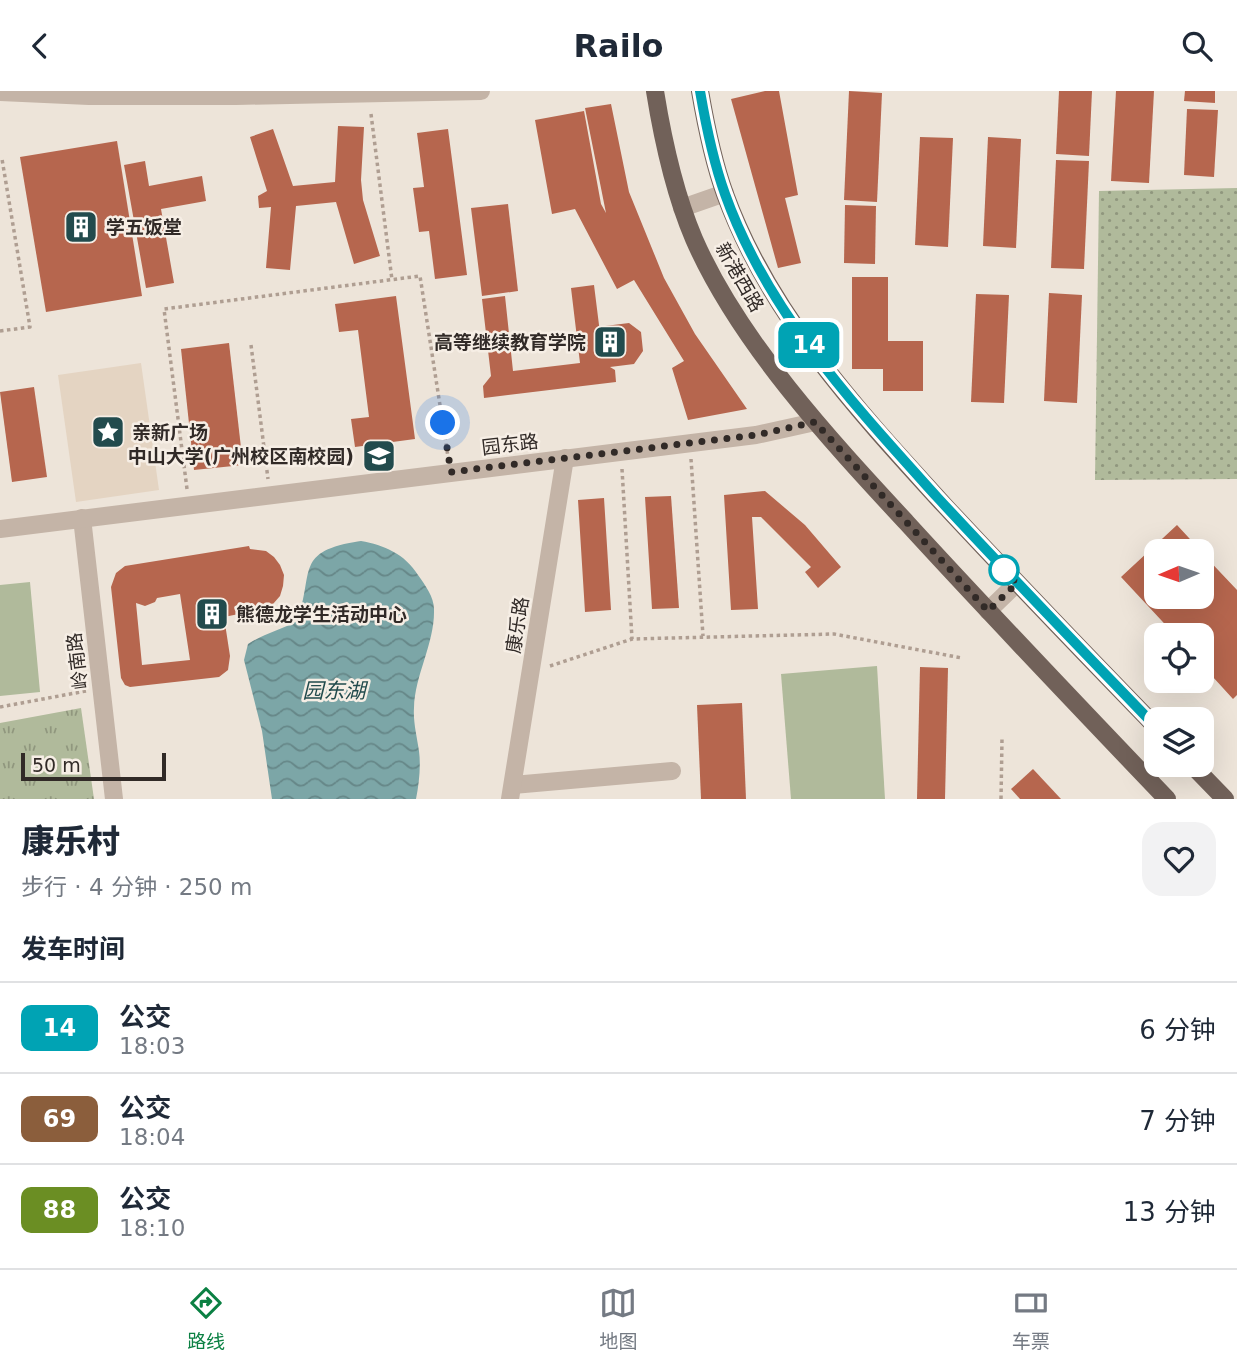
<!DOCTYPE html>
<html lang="zh">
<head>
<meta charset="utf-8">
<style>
  :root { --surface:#fff; --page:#f2f2f3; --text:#1f2937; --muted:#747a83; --line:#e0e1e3; --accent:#0b8043 }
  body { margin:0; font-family:"DejaVu Sans","Noto Sans SC",sans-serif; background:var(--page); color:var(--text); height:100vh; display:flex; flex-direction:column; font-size:26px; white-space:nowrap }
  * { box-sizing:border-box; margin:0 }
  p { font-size:23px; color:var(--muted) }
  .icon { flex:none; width:38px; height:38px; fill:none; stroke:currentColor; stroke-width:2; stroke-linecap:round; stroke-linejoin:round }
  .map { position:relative; height:708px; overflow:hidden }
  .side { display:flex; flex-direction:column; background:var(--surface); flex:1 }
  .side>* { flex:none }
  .badge { padding:0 14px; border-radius:10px; font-size:24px; line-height:46px }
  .needle { width:46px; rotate:268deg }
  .tools { position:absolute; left:1144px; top:448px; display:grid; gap:14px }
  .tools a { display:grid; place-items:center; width:70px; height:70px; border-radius:14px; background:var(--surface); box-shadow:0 7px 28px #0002; font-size:35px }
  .scale { position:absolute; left:21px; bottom:18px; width:145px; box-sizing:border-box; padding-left:7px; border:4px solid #312a27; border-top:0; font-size:19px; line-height:24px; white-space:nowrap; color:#312a27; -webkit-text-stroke:5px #f6eee5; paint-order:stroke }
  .you { position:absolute; width:35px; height:35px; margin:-18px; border:5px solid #fff; border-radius:50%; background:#1a73e8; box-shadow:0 0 0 10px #1a73e833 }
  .map>.badge { position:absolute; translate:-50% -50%; box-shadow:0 0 0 4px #fff }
  h2 { padding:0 21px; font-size:26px; line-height:63px }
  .round { display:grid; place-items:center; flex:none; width:74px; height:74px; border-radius:21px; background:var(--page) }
  .headline { display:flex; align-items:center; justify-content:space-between; height:119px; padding:0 21px }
  h1 { font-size:33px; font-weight:800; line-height:52px }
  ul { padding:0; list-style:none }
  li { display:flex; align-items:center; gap:21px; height:91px; padding:0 21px; border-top:2px solid var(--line) }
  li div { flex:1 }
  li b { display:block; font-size:26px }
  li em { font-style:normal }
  li .badge { min-width:77px; font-weight:700; text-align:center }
  header { display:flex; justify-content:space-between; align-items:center; height:91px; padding:0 21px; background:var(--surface); font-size:32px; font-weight:800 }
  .dock { display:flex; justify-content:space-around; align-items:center; height:98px; border-top:2px solid var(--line); background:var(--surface); font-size:19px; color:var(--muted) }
  .dock a { display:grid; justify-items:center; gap:4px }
  .dock .active { color:var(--accent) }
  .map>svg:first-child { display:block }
  .grass { fill:url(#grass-tufts) }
  .park { fill:url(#park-dots) }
  .pitch { fill:#b0ba9b }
  .plaza { fill:#e4d4c2 }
  .water { fill:url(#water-waves) }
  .building { fill:#b6664e; fill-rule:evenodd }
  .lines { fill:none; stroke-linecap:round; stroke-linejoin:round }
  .path { stroke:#af9e92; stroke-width:3.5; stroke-dasharray:3.5 3.5; stroke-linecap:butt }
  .minor { stroke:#c4b4a7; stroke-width:18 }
  .major { stroke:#716159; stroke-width:18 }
  .line-casing { stroke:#fff; stroke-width:16 }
  .line { stroke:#00a3b4; stroke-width:10 }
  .walk { stroke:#312a27; stroke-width:7; stroke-dasharray:0 12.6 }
  .stop-dot { fill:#fff; stroke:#00a3b4; stroke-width:3.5 }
  .labels { text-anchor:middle; stroke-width:5; stroke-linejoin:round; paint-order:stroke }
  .poi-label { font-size:19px; font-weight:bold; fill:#312a27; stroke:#f6eee5; text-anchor:start }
  .street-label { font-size:19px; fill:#312a27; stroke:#f6eee5 }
  .water-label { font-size:21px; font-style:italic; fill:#224b4d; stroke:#f6eee5 }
</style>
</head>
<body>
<header><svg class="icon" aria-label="back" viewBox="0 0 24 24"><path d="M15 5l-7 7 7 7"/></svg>Railo<svg class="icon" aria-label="search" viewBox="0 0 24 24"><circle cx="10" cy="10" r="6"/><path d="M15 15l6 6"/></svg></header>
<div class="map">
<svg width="1237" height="708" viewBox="0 0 1237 708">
  <defs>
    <pattern id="grass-tufts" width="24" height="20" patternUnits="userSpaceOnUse" patternTransform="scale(1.75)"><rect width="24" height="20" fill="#b0ba9b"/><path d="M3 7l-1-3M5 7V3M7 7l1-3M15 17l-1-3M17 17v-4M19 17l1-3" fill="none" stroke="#90977e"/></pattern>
    <pattern id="park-dots" width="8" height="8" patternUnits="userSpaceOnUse" patternTransform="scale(1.75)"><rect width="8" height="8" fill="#b0ba9b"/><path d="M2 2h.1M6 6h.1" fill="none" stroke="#90977e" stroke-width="1.8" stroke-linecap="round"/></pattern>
    <pattern id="water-waves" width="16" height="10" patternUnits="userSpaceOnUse" patternTransform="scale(1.75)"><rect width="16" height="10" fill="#7ca6a7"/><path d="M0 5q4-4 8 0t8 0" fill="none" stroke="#668788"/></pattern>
  </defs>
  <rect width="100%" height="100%" fill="#ede4d9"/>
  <polygon class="grass" points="81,617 94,708 0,708 0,632"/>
  <polygon class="park" points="1237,97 1237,388 1095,389 1099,100"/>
  <g class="pitch">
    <polygon points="30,491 40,601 0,605 0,494"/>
    <polygon points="877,575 885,708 791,708 781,583"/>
  </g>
  <polygon class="plaza" points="141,272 159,399 76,411 58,284"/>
  <path class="water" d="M361,450C384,454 405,463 418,484C425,494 434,506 434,518C435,552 415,583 414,617C413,631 417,646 419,660C421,675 419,693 416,708H272L262,640L244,569L248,553C263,543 281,539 297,530C315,481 293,460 361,450Z"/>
  <g class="building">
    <polygon points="765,0 779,0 798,104 785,107 801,172 778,177 731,8"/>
    <polygon points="849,0 882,2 877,111 844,109"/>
    <polygon points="1059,0 1092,0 1089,65 1056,63"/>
    <polygon points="1116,0 1154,0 1149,92 1111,90"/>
    <polygon points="1185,0 1215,0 1215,12 1184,10"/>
    <polygon points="611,13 629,101 664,187 695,243 747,318 688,329 672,277 684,270 634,189 617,198 575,118 552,123 535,29 584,20 601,113 606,122 585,17"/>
    <polygon points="1187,18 1218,19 1214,86 1184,84"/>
    <polygon points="338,35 364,36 361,89 363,109 380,165 354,173 336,111 296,115 290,179 266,177 271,116 259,117 258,105 267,100 250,46 273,38 293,95 335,91"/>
    <polygon points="448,38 467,184 435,188 429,140 419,141 413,97 424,96 417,42"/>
    <polygon points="920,46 953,47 948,156 915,154"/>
    <polygon points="988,46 1021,48 1016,157 983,155"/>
    <polygon points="117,50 142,205 46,221 20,66"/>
    <polygon points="1056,69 1089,70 1084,178 1051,177"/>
    <polygon points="145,70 149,95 202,85 206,110 161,118 174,192 146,197 124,74"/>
    <polygon points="508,113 518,200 482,205 471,117"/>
    <polygon points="845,114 876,115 875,173 844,172"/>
    <polygon points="852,186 888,186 888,250 923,250 923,300 883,300 883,278 852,278"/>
    <polygon points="594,194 600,242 605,235 629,232 641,241 643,260 634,273 610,276 615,279 616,291 484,307 483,295 491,285 482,208 505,205 513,280 580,272 571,197"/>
    <polygon points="1049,202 1082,204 1077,312 1044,310"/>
    <polygon points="976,203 1009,204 1004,312 971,311"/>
    <polygon points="396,205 415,348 355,356 351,328 369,326 358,239 339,241 335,213"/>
    <polygon points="229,252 243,374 194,379 181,258"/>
    <polygon points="34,296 47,386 12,391 0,301"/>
    <polygon points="765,400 805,434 841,476 818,497 805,481 811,476 761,426 752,426 758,518 731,519 724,404"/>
    <polygon points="671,405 679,517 652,518 645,406"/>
    <polygon points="604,407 611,519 585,521 578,409"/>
    <polygon points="1177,434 1201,460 1157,460 1157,506 1202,506 1202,462 1237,499 1237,604 1233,608 1202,574 1202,544 1175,544 1121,486"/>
    <path d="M249,455L250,458L266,460L274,466L280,474L284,484L283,495L280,505L273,513L264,518L224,526L230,565L228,579L219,586L130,596L125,594L121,587L111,496L116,482L125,475ZM180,503L190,569L142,574L136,512L145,515L155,511L157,507Z"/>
    <polygon points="920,576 948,577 945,708 917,708"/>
    <polygon points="742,612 746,708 701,708 697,614"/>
    <polygon points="1033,678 1061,708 1020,708 1011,698"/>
  </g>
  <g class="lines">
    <g class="path">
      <polyline points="371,23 392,189"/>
      <polyline points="0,240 30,236 2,68"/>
      <polyline points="251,254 268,388"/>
      <polyline points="691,368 703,545"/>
      <polyline points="622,378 632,548"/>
      <polyline points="187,398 164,218 420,185 448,366"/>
      <polyline points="550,575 632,548 834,543 962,567"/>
      <polyline points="0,616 86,600"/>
      <polyline points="1001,708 1002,648"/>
    </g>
    <g class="minor">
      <polyline points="0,1 89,5 236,5 481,0"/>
      <polyline points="682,117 725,102"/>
      <polyline points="82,427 114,708"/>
      <polyline points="0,438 756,344 815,331"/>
      <polyline points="988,520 1017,492"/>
      <polyline points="513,694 672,680"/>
      <polyline points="510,708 565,367"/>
    </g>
    <g class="major">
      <path d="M655,0C663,50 674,101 694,148C739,251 830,349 906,431C991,524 1079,616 1167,708"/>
      <path d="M700,0C706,35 713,70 725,103C769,224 859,321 944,414C1014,489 1085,563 1157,637"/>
      <polyline points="1192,674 1225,708"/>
    </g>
  </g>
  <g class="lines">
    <defs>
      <path id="line" d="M700,0C706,35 713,70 725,103C767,221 855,315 937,406C1009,484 1083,560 1157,637"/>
    </defs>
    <use href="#line" class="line-casing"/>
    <use href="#line" class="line"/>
    <polyline class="walk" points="443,332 451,381 756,344 815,331 988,520 1017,492 1004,479"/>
  </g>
  <defs>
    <symbol id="building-square" viewBox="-11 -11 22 22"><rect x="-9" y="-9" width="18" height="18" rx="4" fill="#224b4d" stroke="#f6eee5"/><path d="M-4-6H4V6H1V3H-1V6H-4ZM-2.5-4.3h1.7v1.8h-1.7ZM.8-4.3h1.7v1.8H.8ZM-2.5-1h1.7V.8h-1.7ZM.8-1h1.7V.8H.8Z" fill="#fff"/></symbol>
    <symbol id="sight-square" viewBox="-11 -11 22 22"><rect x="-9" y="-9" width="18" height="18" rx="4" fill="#224b4d" stroke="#f6eee5"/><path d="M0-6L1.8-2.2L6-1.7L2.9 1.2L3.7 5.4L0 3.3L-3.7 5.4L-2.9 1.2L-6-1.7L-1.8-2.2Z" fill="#fff"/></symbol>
    <symbol id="university-square" viewBox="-11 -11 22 22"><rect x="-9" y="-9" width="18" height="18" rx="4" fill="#224b4d" stroke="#f6eee5"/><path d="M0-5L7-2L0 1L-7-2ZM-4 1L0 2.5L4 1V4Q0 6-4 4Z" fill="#fff"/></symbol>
  </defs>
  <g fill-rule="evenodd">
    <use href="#building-square" x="62" y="117" width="38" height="38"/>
    <use href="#building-square" x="591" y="232" width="38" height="38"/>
    <use href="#sight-square" x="89" y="322" width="38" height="38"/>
    <use href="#university-square" x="360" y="346" width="38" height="38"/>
    <use href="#building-square" x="193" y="504" width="38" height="38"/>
  </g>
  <circle class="stop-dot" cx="1004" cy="479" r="14"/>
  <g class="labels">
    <g class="poi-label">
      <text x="106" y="143">学五饭堂</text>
      <text x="586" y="258" text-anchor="end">高等继续教育学院</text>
      <text x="132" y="348">亲新广场</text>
      <text x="354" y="372" text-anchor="end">中山大学(广州校区南校园)</text>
      <text x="236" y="530">熊德龙学生活动中心</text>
    </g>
    <g class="street-label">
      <text transform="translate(740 186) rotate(60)" y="7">新港西路</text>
      <text transform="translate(510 353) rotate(-7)" y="7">园东路</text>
      <text transform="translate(517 534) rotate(-81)" y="7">康乐路</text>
      <text transform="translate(77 570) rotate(-97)" y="7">岭南路</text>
    </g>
    <g class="water-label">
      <text x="334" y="607">园东湖</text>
    </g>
  </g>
</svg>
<div class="tools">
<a><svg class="needle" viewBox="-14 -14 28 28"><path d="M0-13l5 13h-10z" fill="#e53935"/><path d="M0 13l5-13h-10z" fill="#747a83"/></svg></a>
<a><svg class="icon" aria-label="locate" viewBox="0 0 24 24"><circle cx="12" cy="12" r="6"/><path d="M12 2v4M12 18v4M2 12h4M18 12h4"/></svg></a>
<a><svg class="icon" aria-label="layers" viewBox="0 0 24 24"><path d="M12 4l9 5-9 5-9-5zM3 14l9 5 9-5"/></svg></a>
</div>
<div class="scale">50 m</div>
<div class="you" style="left:443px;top:332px"></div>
<b class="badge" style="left:809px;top:254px;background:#00a3b4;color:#fff">14</b>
</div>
<section class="side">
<div class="headline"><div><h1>康乐村</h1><p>步行 · 4 分钟 · 250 m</p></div><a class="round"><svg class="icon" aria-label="heart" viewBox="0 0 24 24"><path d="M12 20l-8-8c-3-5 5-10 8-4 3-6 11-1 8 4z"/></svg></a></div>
<h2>发车时间</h2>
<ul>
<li><span class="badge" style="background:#00a3b4;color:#fff">14</span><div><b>公交</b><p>18:03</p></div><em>6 分钟</em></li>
<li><span class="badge" style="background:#8b5e3c;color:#fff">69</span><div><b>公交</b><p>18:04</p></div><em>7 分钟</em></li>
<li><span class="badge" style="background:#6b8e23;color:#fff">88</span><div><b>公交</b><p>18:10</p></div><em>13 分钟</em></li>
</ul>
</section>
<nav class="dock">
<a class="active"><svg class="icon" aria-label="directions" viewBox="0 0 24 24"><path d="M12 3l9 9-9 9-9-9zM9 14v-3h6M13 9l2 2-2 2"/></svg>路线</a>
<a><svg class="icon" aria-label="map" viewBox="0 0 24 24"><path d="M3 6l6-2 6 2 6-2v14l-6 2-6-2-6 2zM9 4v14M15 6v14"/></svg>地图</a>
<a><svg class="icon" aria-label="tickets" viewBox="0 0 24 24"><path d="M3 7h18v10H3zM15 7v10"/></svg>车票</a>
</nav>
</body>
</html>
